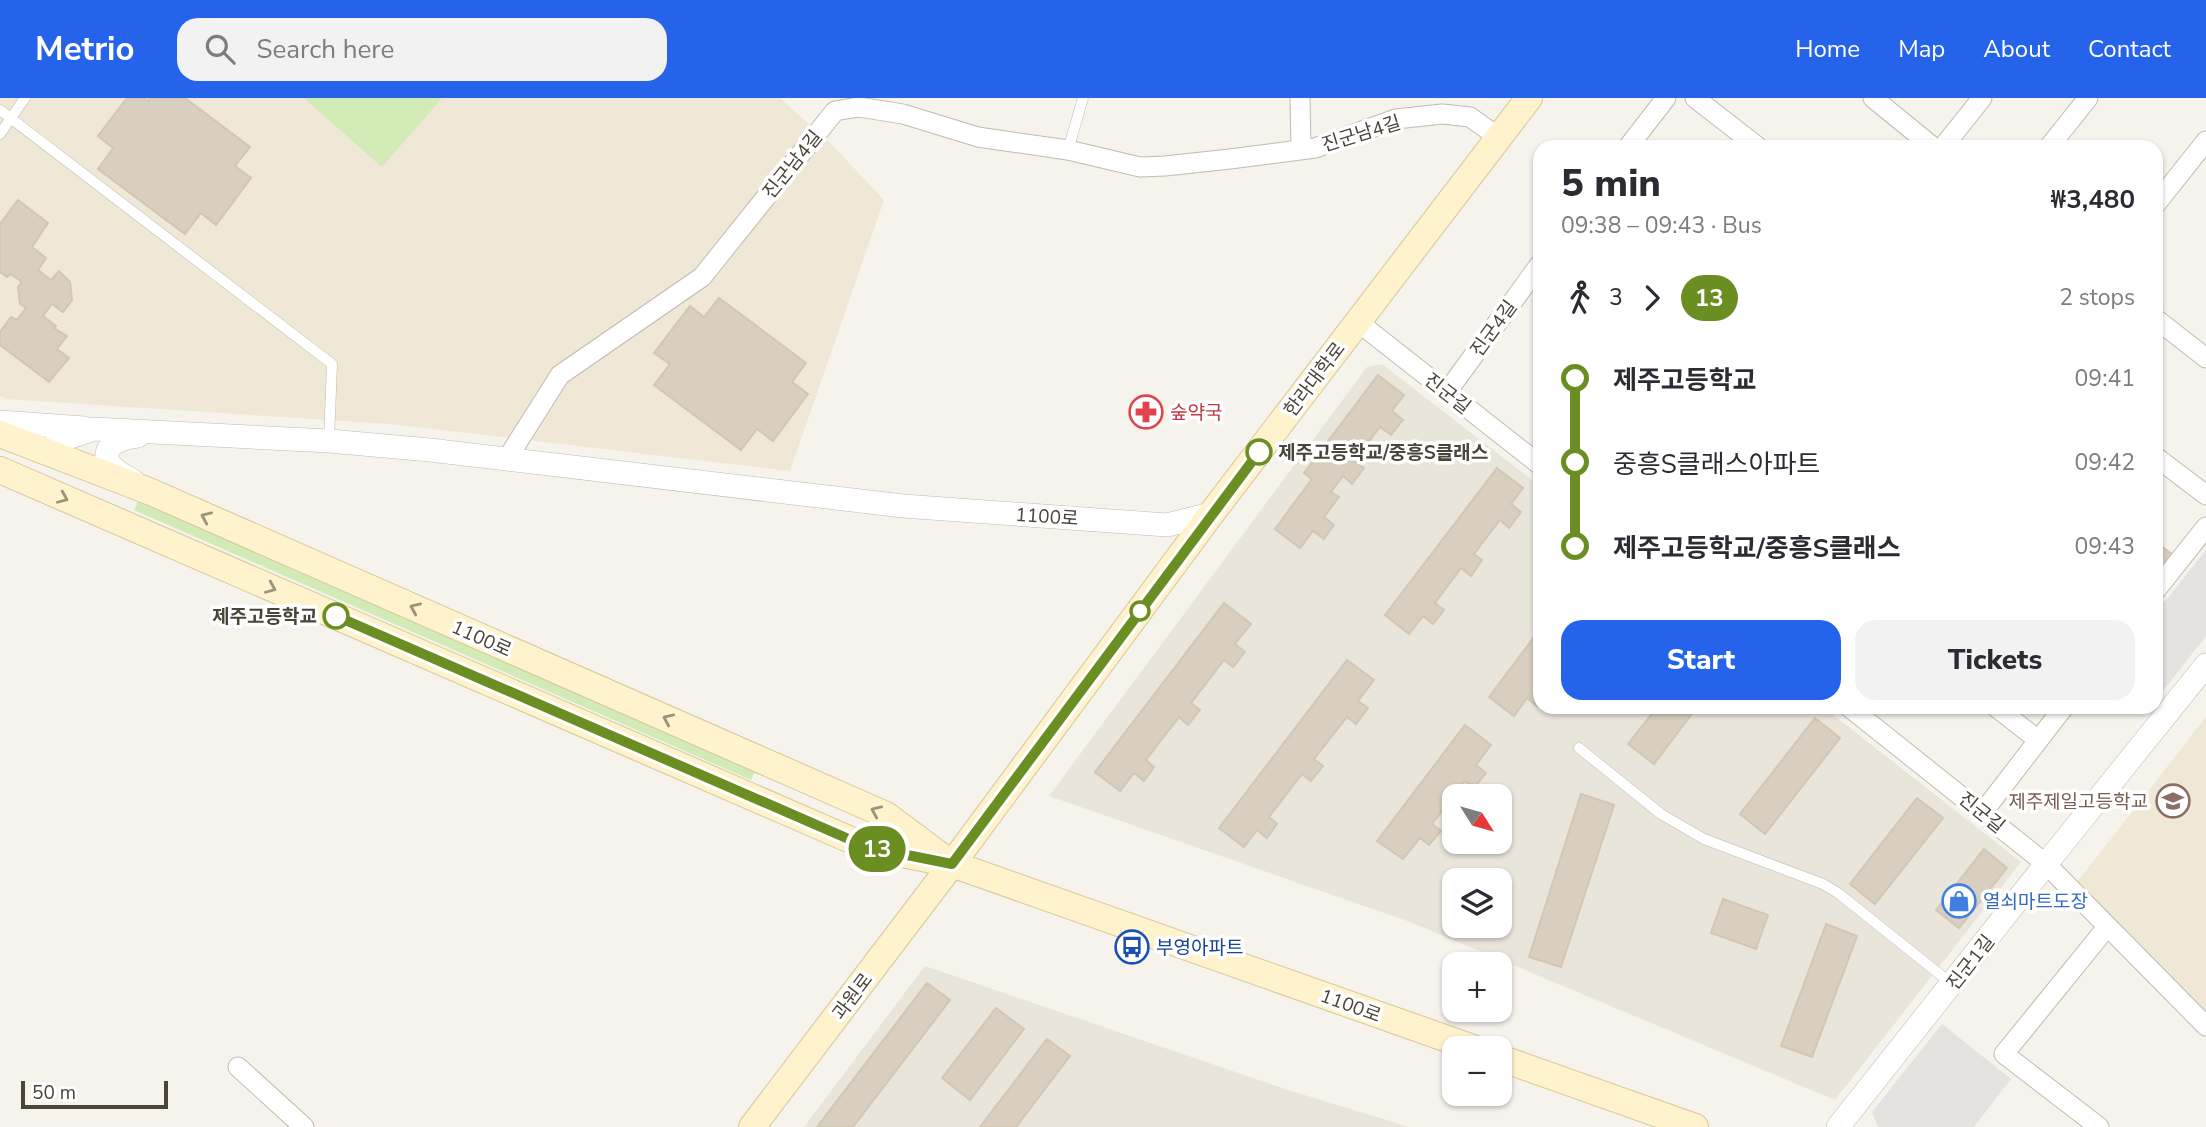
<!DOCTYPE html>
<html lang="en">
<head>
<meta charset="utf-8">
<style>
  :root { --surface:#fff; --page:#f2f2f3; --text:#2b2b33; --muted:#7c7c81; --accent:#2563eb }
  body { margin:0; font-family:"Nunito Sans","Noto Sans KR",sans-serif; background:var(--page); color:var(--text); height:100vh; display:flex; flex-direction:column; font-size:26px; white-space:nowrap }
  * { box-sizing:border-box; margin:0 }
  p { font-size:23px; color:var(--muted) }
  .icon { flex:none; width:38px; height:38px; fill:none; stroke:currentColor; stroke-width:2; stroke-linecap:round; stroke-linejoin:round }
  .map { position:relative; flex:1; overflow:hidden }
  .details { position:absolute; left:1533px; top:42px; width:630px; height:574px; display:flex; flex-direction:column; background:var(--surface); border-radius:21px; box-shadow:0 2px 5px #0004 }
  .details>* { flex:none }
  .badge { padding:0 14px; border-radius:23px; font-size:24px; line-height:46px }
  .needle { width:46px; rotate:127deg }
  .tools { position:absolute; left:1442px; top:686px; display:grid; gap:14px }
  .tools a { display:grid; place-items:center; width:70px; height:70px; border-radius:14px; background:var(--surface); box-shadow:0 2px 5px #0004; font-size:35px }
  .scale { position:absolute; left:21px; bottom:18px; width:147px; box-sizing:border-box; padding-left:7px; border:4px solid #4b4439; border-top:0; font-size:19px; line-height:24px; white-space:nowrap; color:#4b4439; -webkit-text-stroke:5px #fff; paint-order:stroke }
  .map>.badge { position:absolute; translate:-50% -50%; box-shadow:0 0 0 4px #fff }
  .legs { display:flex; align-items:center; gap:10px; height:77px; padding:0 28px; font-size:23px }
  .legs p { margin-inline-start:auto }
  .summary { display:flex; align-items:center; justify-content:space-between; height:119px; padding:0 28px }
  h1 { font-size:38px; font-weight:800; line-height:52px }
  .button { display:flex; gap:14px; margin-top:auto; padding:14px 28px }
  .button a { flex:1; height:80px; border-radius:21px; background:var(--accent); color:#fff; font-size:28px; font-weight:800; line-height:80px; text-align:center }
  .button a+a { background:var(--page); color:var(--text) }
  ul { padding:0 28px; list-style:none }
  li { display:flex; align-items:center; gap:24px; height:84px; font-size:26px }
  li i { display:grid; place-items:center; width:10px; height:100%; margin:0 9px; background:currentColor }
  li i::after { content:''; width:18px; height:18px; margin:-9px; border:5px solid; border-radius:50%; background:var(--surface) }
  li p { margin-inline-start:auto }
  li:first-child i { background:linear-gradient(#0000 50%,currentColor 0) }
  li:last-child i { background:linear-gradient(currentColor 50%,#0000 0) }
  header { display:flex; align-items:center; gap:42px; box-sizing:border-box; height:98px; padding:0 35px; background:var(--accent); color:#fff }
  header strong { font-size:33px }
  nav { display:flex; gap:38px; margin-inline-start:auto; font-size:24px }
  .search { width:490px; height:63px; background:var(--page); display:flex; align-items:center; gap:18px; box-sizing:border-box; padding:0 24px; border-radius:21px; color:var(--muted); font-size:26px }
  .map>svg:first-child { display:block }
  .residential { fill:#eae5da; fill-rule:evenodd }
  .education { fill:#efe8d6 }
  .green { fill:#d2eab5 }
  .parking { fill:#e5e3e0 }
  .building { fill:#d8cfc1; stroke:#d3c7b4; stroke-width:2 }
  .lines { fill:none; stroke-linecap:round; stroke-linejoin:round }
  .service-casing { stroke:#c2bbae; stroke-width:11 }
  .minor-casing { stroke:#c2bbae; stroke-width:21 }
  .tertiary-casing { stroke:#c2bbae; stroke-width:24 }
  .secondary-casing { stroke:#d6c79b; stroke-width:28 }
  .service { stroke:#fff; stroke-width:10 }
  .minor { stroke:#fff; stroke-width:19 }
  .tertiary { stroke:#fff; stroke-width:23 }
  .secondary { stroke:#fff3cd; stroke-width:26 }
  .oneway { stroke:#9c937c }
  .line-1-casing { stroke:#fff; stroke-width:16 }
  .line-1 { stroke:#6b8e23; stroke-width:10 }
  .stop-1-dot { fill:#fff; stroke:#6b8e23; stroke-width:3.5 }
  .labels { text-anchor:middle; stroke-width:7; stroke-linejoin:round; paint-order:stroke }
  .street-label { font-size:19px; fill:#4b4439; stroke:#fff }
  .health-label { font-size:19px; fill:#be3a42; stroke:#fff; text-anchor:start }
  .stop-label { font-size:19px; font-weight:bold; fill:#4b4439; stroke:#fff; text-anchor:start }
  .education-label { font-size:19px; fill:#785e54; stroke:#fff; text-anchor:end }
  .shop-label { font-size:19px; fill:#366cbe; stroke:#fff; text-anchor:start }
  .transit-label { font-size:19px; fill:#164399; stroke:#fff; text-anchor:start }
</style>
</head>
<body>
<header>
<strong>Metrio</strong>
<div class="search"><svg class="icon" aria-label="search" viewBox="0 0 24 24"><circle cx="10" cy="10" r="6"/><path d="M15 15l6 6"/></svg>Search here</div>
<nav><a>Home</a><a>Map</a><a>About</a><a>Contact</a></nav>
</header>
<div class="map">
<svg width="2206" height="1029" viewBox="0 0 2206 1029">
  <rect width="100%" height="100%" fill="#f6f3ec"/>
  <g class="residential">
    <path d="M1382,266L1540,388V609H1823L2021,764L1835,1002L1410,824L1049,698L1367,269ZM1454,698H1500V744H1454ZM1454,782H1500V828H1454Z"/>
    <polygon points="925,868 1285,991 1409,1029 804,1029"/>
  </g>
  <g class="education">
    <polygon points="0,0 780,0 834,49 884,102 790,373 390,326 6,301 0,298"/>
    <polygon points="2206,619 2206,920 2075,787"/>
  </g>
  <g class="green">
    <polygon points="304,0 442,0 382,69"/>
    <polygon points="138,403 755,673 751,682 134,412"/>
  </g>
  <g class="parking">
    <polygon points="2206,452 2206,538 2159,598 2156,595 2156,515"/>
    <polygon points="1942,926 2011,981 1974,1029 1878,1029 1872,1014"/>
  </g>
  <g class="building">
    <polygon points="127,0 144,0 148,3 150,0 185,0 250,49 235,68 251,80 216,127 201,115 185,136 98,71 113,50 98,38"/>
    <polygon points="18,102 48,125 32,149 46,160 38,172 51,182 59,173 70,184 72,202 63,214 52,206 43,218 56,228 54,230 67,238 57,251 69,260 49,284 0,247 0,234 11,219 17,222 26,210 20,206 18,189 22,184 11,176 7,179 0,174 0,126"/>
    <polygon points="719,200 806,265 792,284 808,296 773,343 757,331 741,352 654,287 670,266 654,255 690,208 704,219"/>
    <polygon points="1378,277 1404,297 1392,313 1403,322 1391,337 1380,329 1354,363 1364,370 1352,386 1343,378 1331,394 1339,399 1324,419 1334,427 1324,441 1313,433 1300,450 1275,431 1312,381 1304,375"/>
    <polygon points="1497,370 1523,390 1511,406 1521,414 1509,430 1500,422 1474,456 1482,462 1471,478 1461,470 1435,505 1444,512 1433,526 1423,518 1409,536 1385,517"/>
    <polygon points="2156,444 2173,457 2156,480"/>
    <polygon points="1224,505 1251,526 1235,546 1245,554 1233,569 1224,562 1191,605 1200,612 1188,627 1179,619 1146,662 1154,669 1144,683 1134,675 1120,693 1095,674"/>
    <polygon points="1540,531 1540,604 1537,608 1527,600 1514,618 1489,599"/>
    <polygon points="1347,562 1374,582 1358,603 1368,610 1356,626 1347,619 1314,661 1323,668 1311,683 1302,676 1269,719 1277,726 1267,740 1257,732 1244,749 1219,730"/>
    <polygon points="1657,609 1697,609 1654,666 1628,646"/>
    <polygon points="1815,620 1840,640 1765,736 1740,716"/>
    <polygon points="1465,627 1491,647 1476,667 1486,675 1474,690 1465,683 1432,726 1441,733 1429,747 1420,740 1403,761 1377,743"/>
    <polygon points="1581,696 1614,707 1561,869 1529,859"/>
    <polygon points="1917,700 1943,720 1875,806 1850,786"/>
    <polygon points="1984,751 2007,770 1959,830 1936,812"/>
    <polygon points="1723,801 1768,817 1756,851 1711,835"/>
    <polygon points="1826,826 1857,838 1812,959 1781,948"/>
    <polygon points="927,885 950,902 853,1029 817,1029"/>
    <polygon points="996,910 1024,931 970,1002 942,980"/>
    <polygon points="1047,941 1070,958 1016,1029 980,1029"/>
  </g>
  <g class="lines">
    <defs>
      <g id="service">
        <polyline points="0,12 332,266 329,343"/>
        <polyline points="0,36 25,0"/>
        <polyline points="1068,52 1083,0"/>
        <polyline points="1579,650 1661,716 1704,741 1823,786 1838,795 1952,886"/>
      </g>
      <g id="minor">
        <polyline points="1300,0 1301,51"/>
        <polyline points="1695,0 1758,49"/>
        <polyline points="1873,0 1933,49"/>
        <polyline points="1628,49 1666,0"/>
        <polyline points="1943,49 1982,0"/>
        <polyline points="2049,49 2088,0"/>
        <polyline points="2156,106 2206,43"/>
        <polyline points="2156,221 2206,260"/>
        <polyline points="1358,224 1540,367"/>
        <polyline points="1447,294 1540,166"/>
        <polyline points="2156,359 2206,397"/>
        <polyline points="507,361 560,277 702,179 835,13 859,9 903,16 978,39 1068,52 1140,69 1165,68 1230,61 1315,50 1396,21 1442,16 1470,19 1498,39"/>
        <polyline points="2156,492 2206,429"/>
        <polyline points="1849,609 2046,766 2206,928"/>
        <polyline points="1996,609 2038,642"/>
        <polyline points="1983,714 2064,609"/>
        <polyline points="238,969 304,1029"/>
        <polyline points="2099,1029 2004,956 2107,829"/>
      </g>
      <g id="tertiary">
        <polyline points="0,324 84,330"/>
        <polyline points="45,354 65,341 94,331 329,343 430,352 903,408 1167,427 1211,416"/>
        <path d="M133,383C125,378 114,373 109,365C99,346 126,339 138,338"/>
        <polyline points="1838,1029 2046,766 2206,567"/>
      </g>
      <g id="secondary">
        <polyline points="0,336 151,394 886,717 945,761"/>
        <polyline points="0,372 867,749 952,766 1473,950"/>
        <polyline points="1500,960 1695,1029"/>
        <polyline points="752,1029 952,766 1211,416 1529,0"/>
      </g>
    </defs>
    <use href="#service" class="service-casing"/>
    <use href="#minor" class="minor-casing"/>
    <use href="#tertiary" class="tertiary-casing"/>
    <use href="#secondary" class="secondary-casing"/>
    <use href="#service" class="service"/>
    <use href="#minor" class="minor"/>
    <use href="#tertiary" class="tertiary"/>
    <use href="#secondary" class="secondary"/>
  </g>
  <defs><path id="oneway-chevron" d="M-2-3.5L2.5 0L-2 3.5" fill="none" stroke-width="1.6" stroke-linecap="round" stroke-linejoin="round" transform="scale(1.75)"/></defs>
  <g class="oneway">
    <use href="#oneway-chevron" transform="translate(63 400) rotate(23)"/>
    <use href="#oneway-chevron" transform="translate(206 419) rotate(-156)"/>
    <use href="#oneway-chevron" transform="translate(271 490) rotate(23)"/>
    <use href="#oneway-chevron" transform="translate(415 510) rotate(-156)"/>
    <use href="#oneway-chevron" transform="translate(668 621) rotate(-156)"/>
    <use href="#oneway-chevron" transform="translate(876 713) rotate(-156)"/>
  </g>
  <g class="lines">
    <defs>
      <polyline id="line-1" points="336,518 867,749 952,766 1259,354"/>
    </defs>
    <use href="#line-1" class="line-1-casing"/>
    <use href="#line-1" class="line-1"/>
  </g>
  <defs>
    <symbol id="pharmacy-ring" viewBox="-11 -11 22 22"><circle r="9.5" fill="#fff" stroke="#e0444e" stroke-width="1.5"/><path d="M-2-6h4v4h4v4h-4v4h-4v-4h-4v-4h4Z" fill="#e0444e"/></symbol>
    <symbol id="school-ring" viewBox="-11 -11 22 22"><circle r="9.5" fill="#fff" stroke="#8d6e63" stroke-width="1.5"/><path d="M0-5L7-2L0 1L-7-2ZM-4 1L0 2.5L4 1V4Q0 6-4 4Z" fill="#8d6e63"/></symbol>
    <symbol id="shop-ring" viewBox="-11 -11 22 22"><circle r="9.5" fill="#fff" stroke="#3f7fe0" stroke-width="1.5"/><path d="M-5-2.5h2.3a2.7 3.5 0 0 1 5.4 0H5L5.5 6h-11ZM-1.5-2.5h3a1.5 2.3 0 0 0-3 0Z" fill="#3f7fe0"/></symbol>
    <symbol id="bus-ring" viewBox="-11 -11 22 22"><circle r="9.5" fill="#fff" stroke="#1a4fb4" stroke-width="1.5"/><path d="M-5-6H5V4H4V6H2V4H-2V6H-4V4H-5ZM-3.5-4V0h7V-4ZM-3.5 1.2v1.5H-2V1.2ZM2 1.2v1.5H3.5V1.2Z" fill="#1a4fb4"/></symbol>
  </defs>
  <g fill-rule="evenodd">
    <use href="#pharmacy-ring" x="1127" y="295" width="38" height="38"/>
    <use href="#school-ring" x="2154" y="684" width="38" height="38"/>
    <use href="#shop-ring" x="1940" y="784" width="38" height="38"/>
    <use href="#bus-ring" x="1113" y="830" width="38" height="38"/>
  </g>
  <g class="stop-1-dot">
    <circle cx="1259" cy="354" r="12"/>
    <circle cx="1140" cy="513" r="9"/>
    <circle cx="336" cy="518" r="12"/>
  </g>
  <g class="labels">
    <g class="street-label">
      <text transform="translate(1361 35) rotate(-17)" y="7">진군남4길</text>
      <text transform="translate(792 66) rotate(-51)" y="7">진군남4길</text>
      <text transform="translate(1493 230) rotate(-54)" y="7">진군4길</text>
      <text transform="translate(1314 281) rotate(-53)" y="7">한라대학로</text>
      <text transform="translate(1448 295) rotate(38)" y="7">진군길</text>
      <text transform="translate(1047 418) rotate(4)" y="7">1100로</text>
      <text transform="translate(482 540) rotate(24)" y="7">1100로</text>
      <text transform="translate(1982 714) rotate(39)" y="7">진군길</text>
      <text transform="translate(1970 864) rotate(-52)" y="7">진군1길</text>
      <text transform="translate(852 898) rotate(-53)" y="7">과원로</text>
      <text transform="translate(1351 907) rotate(20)" y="7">1100로</text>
    </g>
    <g class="health-label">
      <text x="1170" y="321">숲약국</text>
    </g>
    <g class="stop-label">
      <text x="1278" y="361">제주고등학교/중흥S클래스</text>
      <text x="317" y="525" text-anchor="end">제주고등학교</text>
    </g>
    <g class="education-label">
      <text x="2148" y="710">제주제일고등학교</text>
    </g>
    <g class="shop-label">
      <text x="1983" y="810">열쇠마트도장</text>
    </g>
    <g class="transit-label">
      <text x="1156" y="856">부영아파트</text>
    </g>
  </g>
</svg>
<div class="tools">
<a><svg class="needle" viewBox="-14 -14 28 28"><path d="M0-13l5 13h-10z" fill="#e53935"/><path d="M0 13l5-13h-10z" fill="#7c7c81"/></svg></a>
<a><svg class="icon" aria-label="layers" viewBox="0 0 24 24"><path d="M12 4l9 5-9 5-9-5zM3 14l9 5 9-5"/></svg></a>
<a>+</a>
<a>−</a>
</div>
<div class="scale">50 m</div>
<b class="badge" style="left:877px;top:751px;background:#6b8e23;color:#fff">13</b>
<section class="details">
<div class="summary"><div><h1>5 min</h1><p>09:38 – 09:43 · Bus</p></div><b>₩3,480</b></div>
<div class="legs"><svg class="icon" aria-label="walk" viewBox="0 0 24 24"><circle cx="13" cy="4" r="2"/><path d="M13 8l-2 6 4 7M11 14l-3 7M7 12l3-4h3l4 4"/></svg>3<svg class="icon" aria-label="forward" viewBox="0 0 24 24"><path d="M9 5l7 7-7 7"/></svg><b class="badge" style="background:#6b8e23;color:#fff">13</b><p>2 stops</p></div>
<ul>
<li><i style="color:#6b8e23"></i><b>제주고등학교</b><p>09:41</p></li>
<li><i style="color:#6b8e23"></i><span>중흥S클래스아파트</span><p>09:42</p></li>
<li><i style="color:#6b8e23"></i><b>제주고등학교/중흥S클래스</b><p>09:43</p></li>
</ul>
<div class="button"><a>Start</a><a>Tickets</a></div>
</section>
</div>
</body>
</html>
